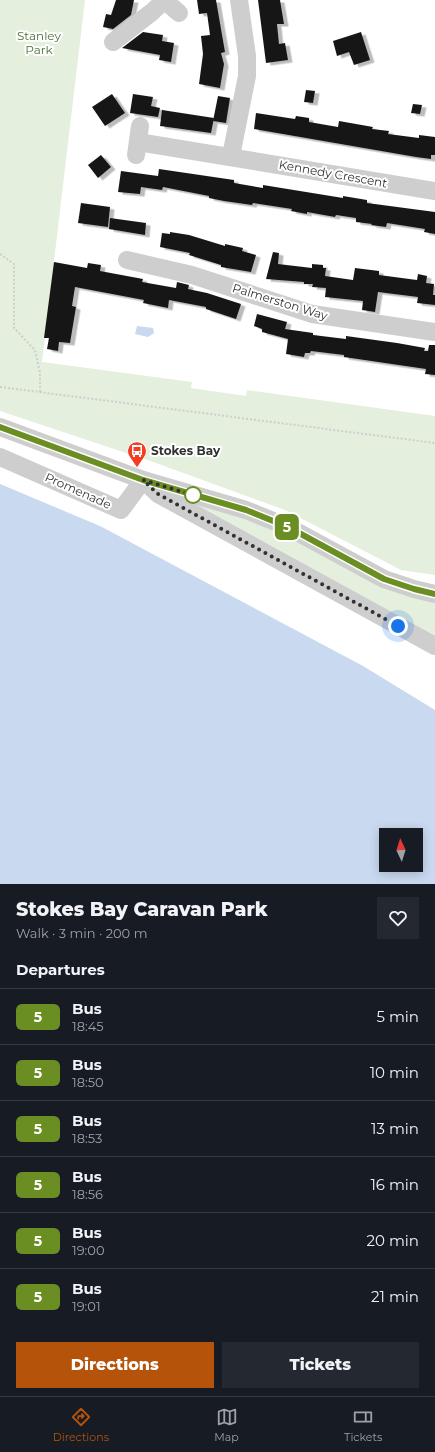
<!DOCTYPE html>
<html lang="en">
<head>
<meta charset="utf-8">
<style>
  :root { --surface:#171b24; --page:#242831; --text:#f1f3f6; --muted:#9ea1a6; --line:#363941; --accent:#b45309 }
  body { margin:0; font-family:Montserrat,sans-serif; background:var(--page); color:var(--text); height:100vh; display:flex; flex-direction:column; font-size:15px; white-space:nowrap }
  * { box-sizing:border-box; margin:0 }
  p { font-size:13px; color:var(--muted) }
  .icon { flex:none; width:22px; height:22px; fill:none; stroke:currentColor; stroke-width:2; stroke-linecap:round; stroke-linejoin:round }
  .map { position:relative; height:884px; overflow:hidden }
  .side { display:flex; flex-direction:column; background:var(--surface); flex:1 }
  .side>* { flex:none }
  .badge { padding:0 8px; border-radius:6px; font-size:14px; line-height:26px }
  .needle { width:26px; rotate:356deg }
  .controls { position:absolute; left:379px; top:828px; display:grid; gap:8px }
  .controls a { display:grid; place-items:center; width:44px; height:44px; border-radius:0px; background:var(--surface); box-shadow:0 2px 10px #0003; font-size:20px }
  .you { position:absolute; width:20px; height:20px; margin:-10px; border:3px solid #fff; border-radius:50%; background:#1a73e8; box-shadow:0 0 0 6px #1a73e833 }
  .map>.badge { position:absolute; translate:-50% -50%; box-shadow:0 0 0 2px #fff }
  h2 { padding:0 16px; font-size:15px; line-height:36px }
  .round { display:grid; place-items:center; flex:none; width:42px; height:42px; border-radius:0px; background:var(--page) }
  .summary { display:flex; align-items:center; justify-content:space-between; height:68px; padding:0 16px }
  h1 { font-size:19px; font-weight:800; line-height:30px }
  .action { display:flex; gap:8px; margin-top:auto; padding:8px 16px }
  .action a { flex:1; height:46px; border-radius:0px; background:var(--accent); color:#fff; font-size:16px; font-weight:800; line-height:46px; text-align:center }
  .action a+a { background:var(--page); color:var(--text) }
  ul { padding:0; list-style:none }
  li { display:flex; align-items:center; gap:12px; height:56px; padding:0 16px; border-top:1px solid var(--line) }
  li div { flex:1 }
  li b { display:block; font-size:15px }
  li em { font-style:normal }
  li .badge { min-width:44px; font-weight:700; text-align:center }
  .tab-bar { display:flex; justify-content:space-around; align-items:center; height:56px; border-top:1px solid var(--line); background:var(--surface); font-size:11px; color:var(--muted) }
  .tab-bar a { display:grid; justify-items:center; gap:2px }
  .tab-bar .active { color:var(--accent) }
  .map>svg:first-child { display:block }
  .green { fill:#e4efde }
  .water { fill:#c9d9f0; fill-rule:evenodd }
  .building { fill:#181818; filter:url(#shadow) }
  .lines { fill:none; stroke-linecap:round; stroke-linejoin:round }
  .path { stroke:#cecece; stroke-width:2; stroke-dasharray:2 2; stroke-linecap:butt }
  .minor { stroke:#cecece; stroke-width:18 }
  .line-casing { stroke:#fff; stroke-width:9 }
  .line { stroke:#6b8e23; stroke-width:6 }
  .walk { stroke:#313131; stroke-width:4; stroke-dasharray:0 7.2 }
  .stop-dot { fill:#fff; stroke:#6b8e23; stroke-width:2 }
  .labels { text-anchor:middle; stroke-width:4; stroke-linejoin:round; paint-order:stroke }
  .park-label { font-size:12px; fill:#497139; stroke:#fff }
  .street-label { font-size:12px; fill:#313131; stroke:#fff }
  .poi-label { font-size:12px; font-weight:bold; fill:#313131; stroke:#fff; text-anchor:start }
</style>
</head>
<body>
<div class="map">
<svg width="435" height="884" viewBox="0 0 435 884">
  <defs>
    <filter id="shadow"><feDropShadow dx="4.5" dy="2.5" stdDeviation="0" flood-color="#0004"/></filter>
  </defs>
  <rect width="100%" height="100%" fill="#fff"/>
  <g class="green">
    <polygon points="0,0 85,0 42,362 192,382 191,388 246,396 247,390 435,416 435,575 401,570 285,510 156,463 0,411"/>
    <polygon points="178,499 259,521 435,599 435,639"/>
  </g>
  <g class="water">
    <polygon points="137,326 153,328 154,333 148,337 135,334"/>
    <path d="M0,484L100,526L363,666L435,710V884H0ZM386,835H416V865H386Z"/>
  </g>
  <g class="building">
    <polygon points="116,0 134,0 131,15 113,29 103,27 106,14 111,15"/>
    <polygon points="197,0 216,0 225,52 221,53 224,64 220,88 199,84 203,54 201,36 210,35 207,13 199,14"/>
    <polygon points="258,0 280,0 284,24 277,24 279,44 285,43 288,60 266,63"/>
    <polygon points="143,32 163,35 162,41 174,43 171,62 159,60 160,55 122,48"/>
    <polygon points="361,32 370,60 354,65 349,52 337,56 333,41"/>
    <polygon points="306,90 315,91 313,103 304,102"/>
    <polygon points="112,94 125,113 105,126 92,107"/>
    <polygon points="133,94 153,97 151,106 160,108 158,117 130,113"/>
    <polygon points="218,96 230,98 226,123 213,121"/>
    <polygon points="413,104 422,105 420,114 411,113"/>
    <polygon points="162,110 214,118 211,133 160,126"/>
    <polygon points="256,113 295,119 296,116 309,118 309,122 338,127 339,121 373,127 372,129 389,131 388,134 419,138 419,135 435,137 435,155 431,155 431,159 416,157 254,129"/>
    <polygon points="101,155 111,167 98,178 88,165"/>
    <polygon points="159,169 234,180 234,183 263,188 263,185 343,198 343,196 367,200 367,203 435,212 435,234 424,232 425,229 387,223 386,227 371,225 372,224 356,222 356,218 336,215 335,217 307,212 307,214 291,211 292,209 253,203 252,205 224,201 209,198 209,196 163,187 162,190 141,187 140,194 118,192 121,171 158,176"/>
    <polygon points="81,203 110,207 108,227 78,223"/>
    <polygon points="110,218 146,223 145,235 109,229"/>
    <polygon points="170,232 189,235 225,246 225,244 243,248 242,251 256,255 251,272 221,267 221,265 189,255 190,253 160,247 162,233 170,234"/>
    <polygon points="273,252 279,253 278,264 312,268 312,264 323,265 323,268 326,268 325,276 353,280 355,268 379,271 379,275 417,280 418,274 427,276 426,283 434,284 433,295 435,295 435,305 417,303 418,297 378,292 375,312 362,310 363,301 325,297 326,288 312,287 313,284 304,284 304,282 266,279"/>
    <polygon points="54,262 87,268 88,263 101,265 100,271 143,279 142,282 176,288 177,282 189,285 188,289 207,293 241,304 236,319 206,309 206,307 169,300 168,308 143,303 144,300 75,287 72,306 76,307 70,343 59,342 58,351 47,349 49,338 44,338"/>
    <polygon points="257,314 287,322 285,329 313,333 313,335 346,339 346,336 397,343 425,348 424,351 428,351 429,345 435,345 435,375 425,374 426,369 344,357 344,355 311,351 310,353 305,353 304,357 286,354 288,339 262,332 262,329 254,326"/>
  </g>
  <g class="lines">
    <g class="path">
      <polyline points="0,254 14,264 14,328 35,350 40,373 40,392"/>
      <polyline points="0,387 435,443"/>
    </g>
    <g class="minor">
      <polyline points="165,1 179,13"/>
      <polyline points="113,42 152,12 165,0"/>
      <polyline points="138,142 435,191"/>
      <polyline points="136,155 140,126"/>
      <polyline points="231,156 247,76 247,56 239,0"/>
      <polyline points="127,260 192,275 312,314 435,332"/>
      <polyline points="0,427 143,480 246,510 288,527 384,579 414,589 435,594"/>
      <polyline points="0,457 121,510 143,480 158,494 435,646"/>
    </g>
  </g>
  <g class="lines">
    <defs>
      <polyline id="line" points="0,427 143,480 246,510 288,527 384,579 414,589 435,594"/>
    </defs>
    <use href="#line" class="line-casing"/>
    <use href="#line" class="line"/>
    <polyline class="walk" points="193,495 196,496 143,480 158,494 398,626"/>
  </g>
  <defs>
    <symbol id="bus-pin" viewBox="-11 -11 22 30"><path d="M0 17L-7.5 6A9.5 9.5 0 1 1 7.5 6Z" fill="#f53d26" stroke="#fff"/><path d="M-5-6H5V4H4V6H2V4H-2V6H-4V4H-5ZM-3.5-4V0h7V-4ZM-3.5 1.2v1.5H-2V1.2ZM2 1.2v1.5H3.5V1.2Z" fill="#fff"/></symbol>
  </defs>
  <g fill-rule="evenodd">
    <use href="#bus-pin" x="126" y="440" width="22" height="30"/>
  </g>
  <circle class="stop-dot" cx="193" cy="495" r="8"/>
  <g class="labels">
    <g class="park-label">
      <text x="39" y="40">Stanley<tspan x="39" dy="14">Park</tspan></text>
    </g>
    <g class="street-label">
      <text transform="translate(333 174) rotate(10)" y="4">Kennedy Crescent</text>
      <text transform="translate(280 302) rotate(17)" y="4">Palmerston Way</text>
      <text transform="translate(78 491) rotate(24)" y="4">Promenade</text>
    </g>
    <g class="poi-label">
      <text x="151" y="455">Stokes Bay</text>
    </g>
  </g>
</svg>
<div class="controls">
<a><svg class="needle" viewBox="-14 -14 28 28"><path d="M0-13l5 13h-10z" fill="#e53935"/><path d="M0 13l5-13h-10z" fill="#9ea1a6"/></svg></a>
</div>
<div class="you" style="left:398px;top:626px"></div>
<b class="badge" style="left:287px;top:527px;background:#6b8e23;color:#fff">5</b>
</div>
<section class="side">
<div class="summary"><div><h1>Stokes Bay Caravan Park</h1><p>Walk · 3 min · 200 m</p></div><a class="round"><svg class="icon" aria-label="heart" viewBox="0 0 24 24"><path d="M12 20l-8-8c-3-5 5-10 8-4 3-6 11-1 8 4z"/></svg></a></div>
<h2>Departures</h2>
<ul>
<li><span class="badge" style="background:#6b8e23;color:#fff">5</span><div><b>Bus</b><p>18:45</p></div><em>5 min</em></li>
<li><span class="badge" style="background:#6b8e23;color:#fff">5</span><div><b>Bus</b><p>18:50</p></div><em>10 min</em></li>
<li><span class="badge" style="background:#6b8e23;color:#fff">5</span><div><b>Bus</b><p>18:53</p></div><em>13 min</em></li>
<li><span class="badge" style="background:#6b8e23;color:#fff">5</span><div><b>Bus</b><p>18:56</p></div><em>16 min</em></li>
<li><span class="badge" style="background:#6b8e23;color:#fff">5</span><div><b>Bus</b><p>19:00</p></div><em>20 min</em></li>
<li><span class="badge" style="background:#6b8e23;color:#fff">5</span><div><b>Bus</b><p>19:01</p></div><em>21 min</em></li>
</ul>
<div class="action"><a>Directions</a><a>Tickets</a></div>
</section>
<nav class="tab-bar">
<a class="active"><svg class="icon" aria-label="directions" viewBox="0 0 24 24"><path d="M12 3l9 9-9 9-9-9zM9 14v-3h6M13 9l2 2-2 2"/></svg>Directions</a>
<a><svg class="icon" aria-label="map" viewBox="0 0 24 24"><path d="M3 6l6-2 6 2 6-2v14l-6 2-6-2-6 2zM9 4v14M15 6v14"/></svg>Map</a>
<a><svg class="icon" aria-label="tickets" viewBox="0 0 24 24"><path d="M3 7h18v10H3zM15 7v10"/></svg>Tickets</a>
</nav>
</body>
</html>
